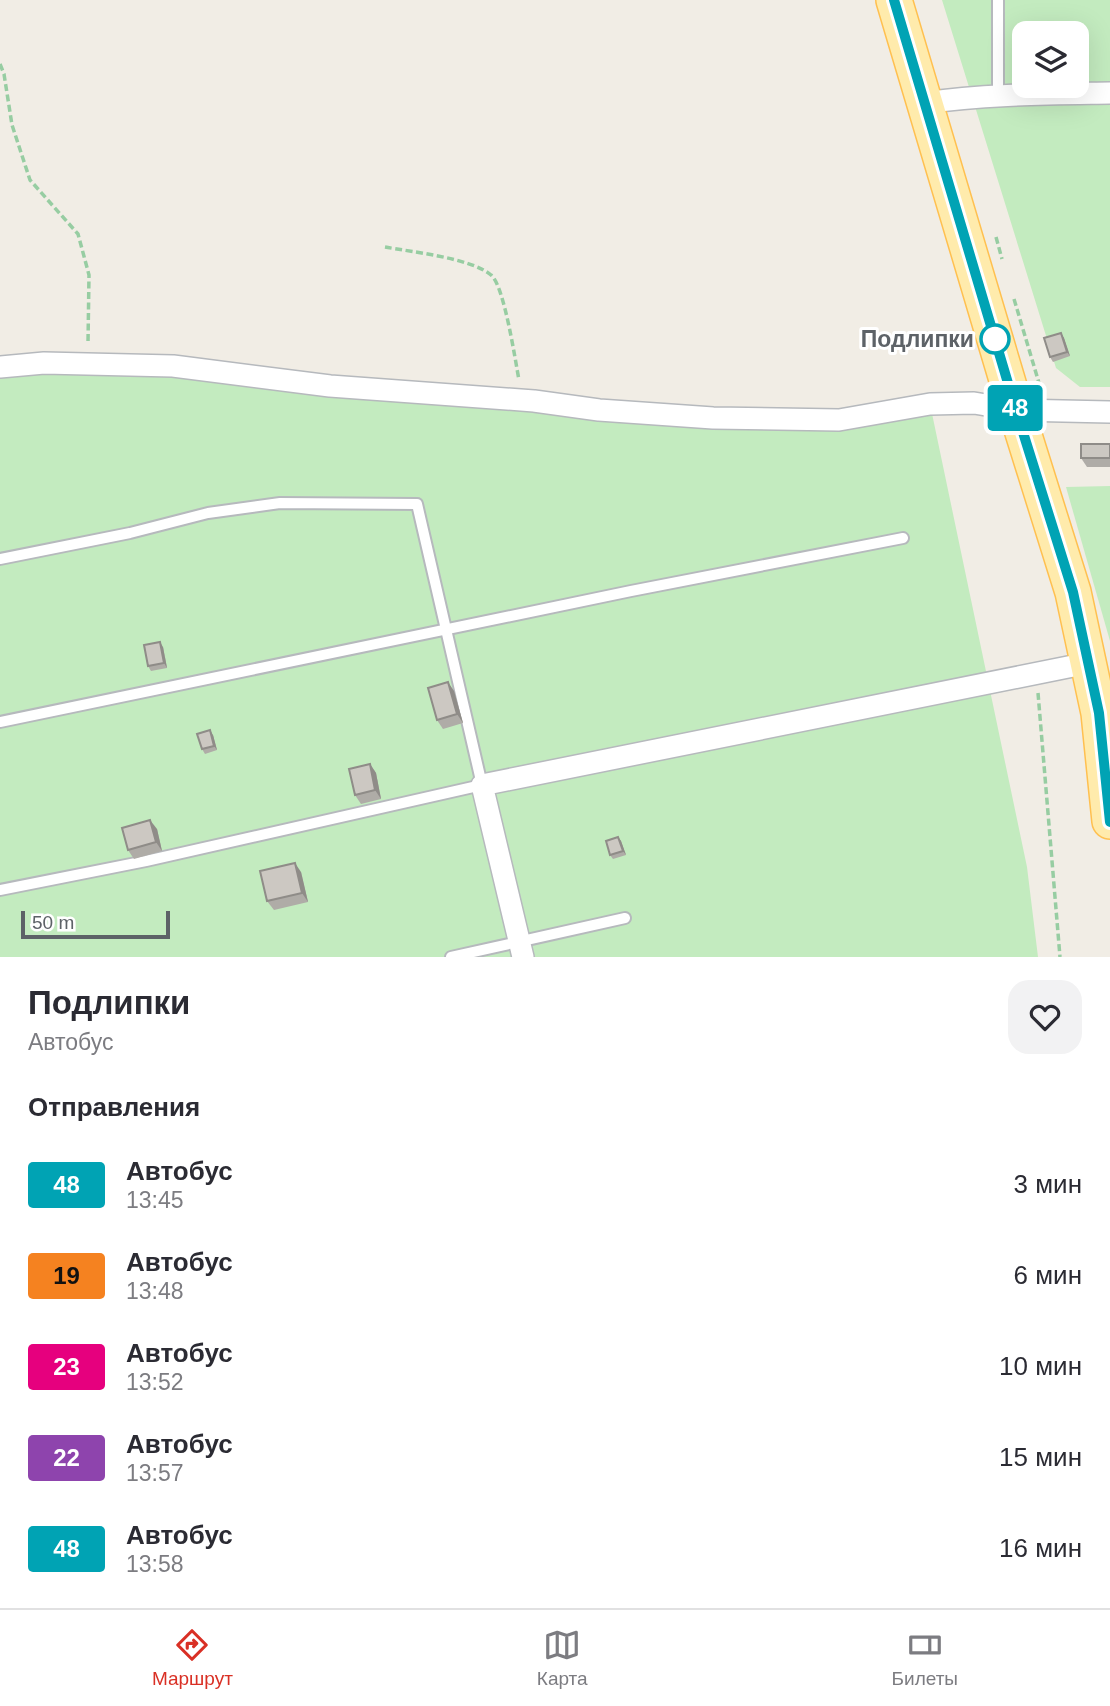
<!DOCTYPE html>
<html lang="ru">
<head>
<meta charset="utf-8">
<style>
  :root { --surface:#fff; --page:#f2f2f3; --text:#2b2b33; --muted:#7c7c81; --line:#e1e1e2; --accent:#d93025 }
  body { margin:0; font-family:Helvetica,sans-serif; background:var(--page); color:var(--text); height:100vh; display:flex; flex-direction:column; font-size:26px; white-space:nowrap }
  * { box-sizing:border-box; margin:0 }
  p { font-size:23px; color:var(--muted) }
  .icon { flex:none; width:38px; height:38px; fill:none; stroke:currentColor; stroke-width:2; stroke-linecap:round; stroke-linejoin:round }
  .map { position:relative; height:957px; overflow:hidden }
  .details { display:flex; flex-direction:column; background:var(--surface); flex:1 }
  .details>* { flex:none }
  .badge { padding:0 14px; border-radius:5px; font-size:24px; line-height:46px }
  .tools { position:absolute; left:1012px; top:21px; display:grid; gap:14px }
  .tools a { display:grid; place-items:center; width:77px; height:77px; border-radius:14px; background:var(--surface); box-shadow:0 7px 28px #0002; font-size:35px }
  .scale { position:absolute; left:21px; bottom:18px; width:149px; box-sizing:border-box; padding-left:7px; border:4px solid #5d6267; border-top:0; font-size:19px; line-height:24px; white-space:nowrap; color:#5d6267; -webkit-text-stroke:5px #fff; paint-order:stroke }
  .map>.badge { position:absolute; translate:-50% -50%; box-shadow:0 0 0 4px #fff }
  h2 { padding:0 28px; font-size:26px; line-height:63px }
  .round { display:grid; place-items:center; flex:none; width:74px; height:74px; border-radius:21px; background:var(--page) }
  .headline { display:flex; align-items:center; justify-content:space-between; height:119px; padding:0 28px }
  h1 { font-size:33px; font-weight:700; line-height:52px }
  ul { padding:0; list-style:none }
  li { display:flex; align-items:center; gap:21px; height:91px; padding:0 28px }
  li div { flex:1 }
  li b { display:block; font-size:26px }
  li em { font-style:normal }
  li .badge { min-width:77px; font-weight:700; text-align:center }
  .tab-bar { display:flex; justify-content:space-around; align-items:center; height:98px; border-top:2px solid var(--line); background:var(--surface); font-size:19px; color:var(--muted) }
  .tab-bar a { display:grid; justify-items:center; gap:4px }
  .tab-bar .current { color:var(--accent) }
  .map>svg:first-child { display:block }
  .green { fill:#c3ebbf; fill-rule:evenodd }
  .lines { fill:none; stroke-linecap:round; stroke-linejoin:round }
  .service-casing { stroke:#b6b9bd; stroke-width:14 }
  .minor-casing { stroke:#b6b9bd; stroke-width:24 }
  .primary-casing { stroke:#ffc050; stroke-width:38 }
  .path { stroke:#97cda2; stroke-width:3.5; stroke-dasharray:7 3.5; stroke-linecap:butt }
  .service { stroke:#fff; stroke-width:10 }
  .minor { stroke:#fff; stroke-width:21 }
  .primary { stroke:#ffebac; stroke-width:35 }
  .wall { fill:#afaca7 }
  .shaded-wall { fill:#8f8c88 }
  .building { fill:#ccc8c2; stroke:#8f8c88; stroke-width:2 }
  .line-casing { stroke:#fff; stroke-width:16 }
  .line { stroke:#00a3b4; stroke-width:10 }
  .stop-dot { fill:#fff; stroke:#00a3b4; stroke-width:3.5 }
  .labels { text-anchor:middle; stroke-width:6; stroke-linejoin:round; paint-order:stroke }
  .stop-label { font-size:23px; font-weight:bold; fill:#5d6267; stroke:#fff; text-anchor:end }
</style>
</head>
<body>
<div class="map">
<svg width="1110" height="957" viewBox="0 0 1110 957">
  <rect width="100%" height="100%" fill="#f1ede5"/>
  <g class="green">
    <path d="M942,0H1110V387H1080L1056,368ZM1024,33H1076V86H1024Z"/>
    <polygon points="44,363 713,418 930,404 1027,867 1038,957 0,957 0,367"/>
    <polygon points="1110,486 1110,641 1066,487"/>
  </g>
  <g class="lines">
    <defs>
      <g id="service">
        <polyline points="998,0 998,97"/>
        <polyline points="0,559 130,533 208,513 280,503 417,504 482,785 146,861 0,890"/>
        <polyline points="0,722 631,591 903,538"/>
        <polyline points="451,957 625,918"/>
      </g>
      <g id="minor">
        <path d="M924,103C985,94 1048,94 1110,93"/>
        <polyline points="0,367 44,363 173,366 330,386 534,401 599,410 713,418 839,420 930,404 974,403 1016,410 1110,412"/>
        <polyline points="523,957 482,785 1088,663"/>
      </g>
      <polyline id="primary" points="894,0 1016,410 1073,592 1099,713 1110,821"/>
    </defs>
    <use href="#service" class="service-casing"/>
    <use href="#minor" class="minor-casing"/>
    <use href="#primary" class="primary-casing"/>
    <g class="path">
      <polyline points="0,64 4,74 12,125 30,180 78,234 89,275 88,343"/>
      <polyline points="996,237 1002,259"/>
      <path d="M385,247C412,252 471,258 491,275C504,285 515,359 519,380"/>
      <polyline points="1014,299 1042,393"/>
      <polyline points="1038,693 1060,957"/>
    </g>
    <use href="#service" class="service"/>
    <use href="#minor" class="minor"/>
    <use href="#primary" class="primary"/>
  </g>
  <g class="wall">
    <polygon points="1061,333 1064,338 1070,356 1053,362 1050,357"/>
    <polygon points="1110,444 1110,467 1087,467 1081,458"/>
    <polygon points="163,647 167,668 151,671 148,666"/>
    <polygon points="454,691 463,723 443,729 437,720"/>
    <polygon points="213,735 217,750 205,754 202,749"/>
    <polygon points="370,764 376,773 381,799 361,804 355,795"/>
    <polygon points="157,829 162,851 134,859 128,850"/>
    <polygon points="618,837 621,841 626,855 613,859 610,855"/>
    <polygon points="301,872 308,902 274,910 267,901"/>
  </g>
  <g class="shaded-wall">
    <polygon points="1061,333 1064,338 1070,356 1067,352"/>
    <polygon points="160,642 163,647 167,668 164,663"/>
    <polygon points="448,682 454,691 463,723 457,714"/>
    <polygon points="210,730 213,735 217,750 214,746"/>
    <polygon points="370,764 376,773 381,799 375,790"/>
    <polygon points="150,820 157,829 162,851 156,842"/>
    <polygon points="618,837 621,841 626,855 623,851"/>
    <polygon points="295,863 301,872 308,902 302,893"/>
  </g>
  <g class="building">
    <polygon points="1061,333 1067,352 1050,357 1044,338"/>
    <rect x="1081" y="444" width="29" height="14"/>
    <polygon points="160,642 164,663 148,666 144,645"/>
    <polygon points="448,682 457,714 437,720 428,688"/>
    <polygon points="210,730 214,746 202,749 197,734"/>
    <polygon points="370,764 375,790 355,795 349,769"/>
    <polygon points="150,820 156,842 128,850 122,828"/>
    <polygon points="618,837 623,851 610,855 606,841"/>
    <polygon points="295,863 302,893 267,901 260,871"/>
  </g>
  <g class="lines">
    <defs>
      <polyline id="line" points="894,0 1016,410 1073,592 1099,713 1110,822"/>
    </defs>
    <use href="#line" class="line-casing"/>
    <use href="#line" class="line"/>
  </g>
  <circle class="stop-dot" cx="995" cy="339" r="14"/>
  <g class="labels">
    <g class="stop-label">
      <text x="974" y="347">Подлипки</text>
    </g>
  </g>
</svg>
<div class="tools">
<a><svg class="icon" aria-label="layers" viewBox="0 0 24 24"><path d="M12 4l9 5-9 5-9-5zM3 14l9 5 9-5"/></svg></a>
</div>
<div class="scale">50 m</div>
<b class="badge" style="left:1015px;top:408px;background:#00a3b4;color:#fff">48</b>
</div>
<section class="details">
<div class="headline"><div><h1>Подлипки</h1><p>Автобус</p></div><a class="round"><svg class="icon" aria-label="heart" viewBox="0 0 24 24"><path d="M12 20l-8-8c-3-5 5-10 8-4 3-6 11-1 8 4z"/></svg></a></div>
<h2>Отправления</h2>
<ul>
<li><span class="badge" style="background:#00a3b4;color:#fff">48</span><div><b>Автобус</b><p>13:45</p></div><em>3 мин</em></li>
<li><span class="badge" style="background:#f58220;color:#111">19</span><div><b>Автобус</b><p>13:48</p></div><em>6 мин</em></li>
<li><span class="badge" style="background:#e6007e;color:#fff">23</span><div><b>Автобус</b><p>13:52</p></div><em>10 мин</em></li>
<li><span class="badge" style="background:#8e44ad;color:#fff">22</span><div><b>Автобус</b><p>13:57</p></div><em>15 мин</em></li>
<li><span class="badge" style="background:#00a3b4;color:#fff">48</span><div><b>Автобус</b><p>13:58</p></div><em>16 мин</em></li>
</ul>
</section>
<nav class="tab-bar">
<a class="current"><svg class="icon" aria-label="directions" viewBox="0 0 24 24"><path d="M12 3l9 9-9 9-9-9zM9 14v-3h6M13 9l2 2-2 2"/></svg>Маршрут</a>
<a><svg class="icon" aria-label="map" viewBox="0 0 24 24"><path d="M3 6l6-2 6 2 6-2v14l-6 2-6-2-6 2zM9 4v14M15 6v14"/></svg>Карта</a>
<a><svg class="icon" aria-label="tickets" viewBox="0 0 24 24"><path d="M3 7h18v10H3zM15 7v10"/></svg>Билеты</a>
</nav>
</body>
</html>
